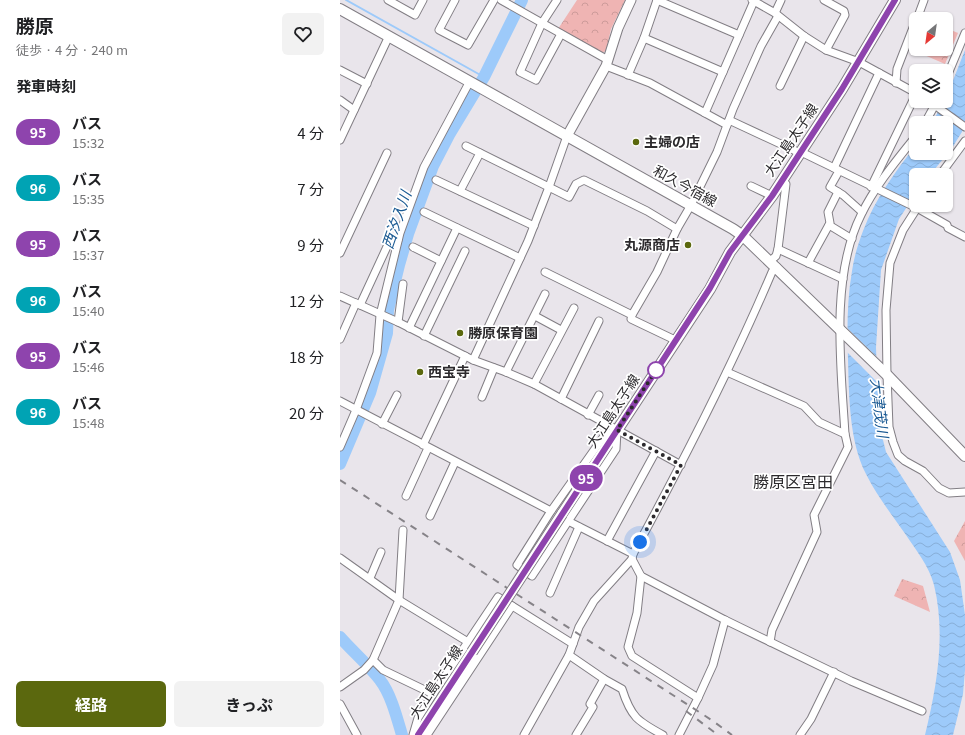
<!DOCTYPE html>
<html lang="ja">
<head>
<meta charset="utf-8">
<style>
  :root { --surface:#fff; --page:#f2f2f2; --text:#202124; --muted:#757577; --accent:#5b680e }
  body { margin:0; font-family:Georgia,"Noto Sans JP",serif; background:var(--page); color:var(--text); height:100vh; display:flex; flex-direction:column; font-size:15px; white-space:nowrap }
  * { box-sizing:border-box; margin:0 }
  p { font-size:13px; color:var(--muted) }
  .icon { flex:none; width:22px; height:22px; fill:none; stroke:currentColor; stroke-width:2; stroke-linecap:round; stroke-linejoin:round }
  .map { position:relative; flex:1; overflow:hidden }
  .drawer { display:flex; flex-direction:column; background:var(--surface); width:340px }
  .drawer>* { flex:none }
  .badge { padding:0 8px; border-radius:13px; font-size:14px; line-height:26px }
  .needle { width:26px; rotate:209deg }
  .buttons { position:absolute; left:569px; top:12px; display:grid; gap:8px }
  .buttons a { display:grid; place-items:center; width:44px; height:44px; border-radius:6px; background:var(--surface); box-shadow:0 1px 3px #0004; font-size:20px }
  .you { position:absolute; width:20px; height:20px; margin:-10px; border:3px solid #fff; border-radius:50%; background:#1a73e8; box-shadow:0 0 0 6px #1a73e833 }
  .map>.badge { position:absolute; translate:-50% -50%; box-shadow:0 0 0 2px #fff }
  h2 { padding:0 16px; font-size:15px; line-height:36px }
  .round { display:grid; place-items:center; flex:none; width:42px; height:42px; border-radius:6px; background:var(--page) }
  .head { display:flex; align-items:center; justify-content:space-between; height:68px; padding:0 16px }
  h1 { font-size:19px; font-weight:700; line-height:30px }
  .cta { display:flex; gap:8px; margin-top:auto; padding:8px 16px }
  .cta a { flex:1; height:46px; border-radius:6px; background:var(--accent); color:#fff; font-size:16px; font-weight:700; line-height:46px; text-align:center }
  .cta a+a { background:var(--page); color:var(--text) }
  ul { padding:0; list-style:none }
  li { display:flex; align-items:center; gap:12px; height:56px; padding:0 16px }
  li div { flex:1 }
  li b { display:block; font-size:15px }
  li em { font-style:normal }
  li .badge { min-width:44px; font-weight:700; text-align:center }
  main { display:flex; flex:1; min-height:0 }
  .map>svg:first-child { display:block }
  .park { fill:url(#park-crowns) }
  .water { fill:url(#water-waves) }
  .pier { fill:#e9e5eb }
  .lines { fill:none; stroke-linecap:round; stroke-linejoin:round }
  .stream { stroke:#9dcafa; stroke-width:2 }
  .river { stroke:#9dcafa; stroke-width:12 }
  .minor-casing { stroke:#827e84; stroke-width:9 }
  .tertiary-casing { stroke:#827e84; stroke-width:11 }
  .secondary-casing { stroke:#827e84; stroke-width:12 }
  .minor { stroke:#fff; stroke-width:7 }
  .tertiary { stroke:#fff; stroke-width:9 }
  .secondary { stroke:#fff; stroke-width:10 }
  .rail { stroke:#868388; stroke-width:2; stroke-dasharray:7 7; stroke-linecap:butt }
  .secondary-bridge-casing { stroke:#827e84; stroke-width:12; stroke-linecap:butt }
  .secondary-bridge { stroke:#fff; stroke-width:10 }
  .line-casing { stroke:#fff; stroke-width:9 }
  .line { stroke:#8e44ad; stroke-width:6 }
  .walk { stroke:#2c2a2d; stroke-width:4; stroke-dasharray:0 7.2 }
  .poi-dot { fill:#5b680e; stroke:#fff; stroke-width:1.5 }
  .stop-dot { fill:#fff; stroke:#8e44ad; stroke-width:2 }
  .labels { text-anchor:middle; stroke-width:3.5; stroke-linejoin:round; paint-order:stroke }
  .street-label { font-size:14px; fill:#2c2a2d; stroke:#fff }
  .poi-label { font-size:14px; font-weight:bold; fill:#2c2a2d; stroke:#fff; text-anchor:start }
  .water-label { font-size:15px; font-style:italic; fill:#1b5a93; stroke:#fff }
  .quarter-label { font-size:16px; fill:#2c2a2d; stroke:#fff }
</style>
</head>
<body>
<main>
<section class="drawer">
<div class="head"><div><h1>勝原</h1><p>徒歩 · 4 分 · 240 m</p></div><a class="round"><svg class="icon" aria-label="heart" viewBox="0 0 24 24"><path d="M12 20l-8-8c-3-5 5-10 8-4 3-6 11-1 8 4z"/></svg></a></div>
<h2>発車時刻</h2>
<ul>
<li><span class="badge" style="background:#8e44ad;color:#fff">95</span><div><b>バス</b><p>15:32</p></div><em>4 分</em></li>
<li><span class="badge" style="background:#00a3b4;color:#fff">96</span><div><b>バス</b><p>15:35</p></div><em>7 分</em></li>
<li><span class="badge" style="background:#8e44ad;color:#fff">95</span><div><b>バス</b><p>15:37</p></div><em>9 分</em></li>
<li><span class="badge" style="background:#00a3b4;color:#fff">96</span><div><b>バス</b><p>15:40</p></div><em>12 分</em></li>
<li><span class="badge" style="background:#8e44ad;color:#fff">95</span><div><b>バス</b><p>15:46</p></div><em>18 分</em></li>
<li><span class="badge" style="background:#00a3b4;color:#fff">96</span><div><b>バス</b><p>15:48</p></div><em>20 分</em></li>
</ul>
<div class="cta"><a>経路</a><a>きっぷ</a></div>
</section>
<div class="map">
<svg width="625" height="735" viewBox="0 0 625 735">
  <defs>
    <pattern id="park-crowns" width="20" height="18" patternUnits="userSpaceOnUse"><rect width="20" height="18" fill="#efb4b3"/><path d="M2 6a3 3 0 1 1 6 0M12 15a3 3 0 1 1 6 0" fill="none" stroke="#cd9b9a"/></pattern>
    <pattern id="water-waves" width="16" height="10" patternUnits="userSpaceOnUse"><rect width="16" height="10" fill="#9dcafa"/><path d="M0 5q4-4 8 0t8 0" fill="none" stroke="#87aed7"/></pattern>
  </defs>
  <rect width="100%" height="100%" fill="#e9e5eb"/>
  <g class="park">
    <polygon points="237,0 285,0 271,29 266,51 261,53 218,29"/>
    <polygon points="606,28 618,33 605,64 582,54 584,49 606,49"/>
    <polygon points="625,521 625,561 614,541"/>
    <polygon points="562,579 583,586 590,612 554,596"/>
  </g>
  <path class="water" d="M625,50V127L612,148L590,175H576V193L559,219L541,270L536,347L537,377L541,432L546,452L610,552L620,580L625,615V670L623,694L613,735H585C597,686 606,634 594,585C589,566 576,550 566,535C552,515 537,496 526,474C509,441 509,395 508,359C507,330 507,300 512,271C514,257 518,244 523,231C535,199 555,172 576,145V153H606V123H592L604,101H606V98Z"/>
  <polygon class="pier" points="505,326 539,359 540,385 506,351"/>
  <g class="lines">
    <polyline class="stream" points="6,0 144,77"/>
    <g class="river">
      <polyline points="0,464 30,393 47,333 48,310 59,265 68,234 93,166 109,135 144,77 182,0"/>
      <path d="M0,637C13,652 28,664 40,680C51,694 57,718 62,735"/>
    </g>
    <defs>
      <g id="minor">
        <polyline points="48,0 75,15 83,0"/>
        <polyline points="115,0 99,30 128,45 154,0"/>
        <polyline points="161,0 268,60"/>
        <polyline points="217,0 202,23 180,72 196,80 221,34"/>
        <polyline points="317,0 399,35"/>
        <polyline points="412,0 435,13 464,36 486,50 519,62 576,93"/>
        <polyline points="484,0 504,11 505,15 486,50"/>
        <polyline points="435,13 441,0"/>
        <polyline points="577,19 584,0"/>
        <polyline points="304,38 383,72"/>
        <polyline points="266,66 310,83 387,125"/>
        <polyline points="0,70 27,84"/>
        <polyline points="288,75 304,38 317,0"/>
        <polyline points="606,79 625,33"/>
        <polyline points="556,83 557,69 576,20"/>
        <polyline points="440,86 464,36"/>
        <polyline points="0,100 14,110"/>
        <polyline points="589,101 625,127"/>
        <polyline points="365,113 414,1"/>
        <polyline points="389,120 460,153"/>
        <polyline points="585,123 597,101"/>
        <polyline points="0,140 49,36"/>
        <polyline points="126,146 229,197 236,184 244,180 307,211 337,229"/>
        <polyline points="461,152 577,208 607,225 608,228 625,237"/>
        <polyline points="494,168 539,73"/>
        <polyline points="499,171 490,187 503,195 522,212"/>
        <polyline points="600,175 625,141"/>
        <polyline points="96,180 194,226"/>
        <polyline points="411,186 432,196"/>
        <polyline points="531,187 576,94"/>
        <polyline points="120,191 140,153"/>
        <polyline points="579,205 563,230 550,263 546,310 547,375 549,427 553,442 558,455 565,461 583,471 599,488 609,493 625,492"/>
        <polyline points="84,212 180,258"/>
        <polyline points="489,225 512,239"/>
        <polyline points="73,247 101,261"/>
        <polyline points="438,249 503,279"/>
        <polyline points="0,253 47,153"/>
        <polyline points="430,261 436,256 438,249 446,184 442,180"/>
        <polyline points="468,263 490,223 488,212 498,192"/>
        <polyline points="205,272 292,315"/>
        <polyline points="0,296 58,322 133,360 166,372 194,384 341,465"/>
        <polyline points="20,305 51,238 58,240"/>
        <polyline points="195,316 221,330"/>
        <polyline points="58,322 63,284"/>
        <polyline points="69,328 117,228"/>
        <polyline points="84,336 125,251"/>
        <polyline points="0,339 16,303"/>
        <polyline points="335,340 291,319 292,315 317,272 337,229 351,205 377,152 393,109 421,46 438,16"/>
        <polyline points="133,360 188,241 209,187 227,136"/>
        <polyline points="166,372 205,294"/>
        <polyline points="387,372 464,406 479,422 505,434"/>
        <polyline points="194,384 234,308"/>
        <polyline points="142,397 154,368"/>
        <polyline points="221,399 259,321"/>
        <polyline points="0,401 211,511"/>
        <polyline points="248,415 259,395"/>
        <polyline points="42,424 57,395"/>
        <polygon points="277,430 276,449 192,576 177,565 211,511 264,436"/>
        <polyline points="83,445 125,356"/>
        <polyline points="0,447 16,410 37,353 40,315 60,233 84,167 130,81"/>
        <polyline points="66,496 88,448"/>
        <polyline points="90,516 115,462"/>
        <polyline points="228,521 293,554 292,559 301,576 385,620 511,681 582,711"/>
        <polyline points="267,541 316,451"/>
        <path d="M293,554C343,462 391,369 432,272L437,267"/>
        <polyline points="0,558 59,600 128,642"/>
        <polyline points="301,576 297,613 288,647 292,656 358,698"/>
        <polyline points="30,578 41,552"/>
        <polyline points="210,593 239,527"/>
        <path d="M430,642L432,630L477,532L474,515L508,447L505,434C501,367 490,277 521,215C535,186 556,161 576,136"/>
        <path d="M229,655L264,679L282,689C291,717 297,721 323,735"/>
        <polyline points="33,660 43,670 93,694"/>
        <polyline points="0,687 24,670 33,660 59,600 63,530"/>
        <polyline points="0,704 17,735"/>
        <polyline points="73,735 78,718 93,694 158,597 233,644"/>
        <polyline points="87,735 172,606"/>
        <polyline points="184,735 229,655 239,627 254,601 292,559"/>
        <polyline points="236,735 253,707 250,704 264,679"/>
        <polyline points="339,735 358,698 373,665 385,620"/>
        <polyline points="460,735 471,719 494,672"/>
      </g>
      <polyline id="tertiary" points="227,136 266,66 278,28 291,0"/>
      <g id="secondary">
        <polyline points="0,9 393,229 403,236 547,375 625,456"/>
        <polyline points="222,514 370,289 390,252 432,196 502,89 555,0"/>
        <polyline points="78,735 132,652"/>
      </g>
    </defs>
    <use href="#minor" class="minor-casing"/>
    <use href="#tertiary" class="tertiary-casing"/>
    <use href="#secondary" class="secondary-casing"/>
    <use href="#minor" class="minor"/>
    <use href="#tertiary" class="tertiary"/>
    <use href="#secondary" class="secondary"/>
    <g class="rail">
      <polyline points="0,480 373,721 392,735"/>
      <polyline points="346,711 378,735"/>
    </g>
    <defs>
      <polyline id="secondary-bridge" points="132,652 222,514"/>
    </defs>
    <use href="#secondary-bridge" class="secondary-bridge-casing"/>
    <use href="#secondary-bridge" class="secondary-bridge"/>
  </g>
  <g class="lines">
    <defs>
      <polyline id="line" points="78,735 370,288 390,252 432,196 502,89 555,0"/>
    </defs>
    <use href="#line" class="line-casing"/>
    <use href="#line" class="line"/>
    <polyline class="walk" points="300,542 341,465 277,430 319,366 316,370"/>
  </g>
  <g class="poi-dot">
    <circle cx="296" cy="142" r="4"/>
    <circle cx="348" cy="245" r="4"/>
    <circle cx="120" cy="333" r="4"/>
    <circle cx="80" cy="372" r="4"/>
  </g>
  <circle class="stop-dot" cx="316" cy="370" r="8"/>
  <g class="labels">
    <g class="street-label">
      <text transform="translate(451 140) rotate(-56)" y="5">大江島太子線</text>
      <text transform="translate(345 186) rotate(29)" y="5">和久今宿線</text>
      <text transform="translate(273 411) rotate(-57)" y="5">大江島太子線</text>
      <text transform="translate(96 682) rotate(-57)" y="5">大江島太子線</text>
    </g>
    <g class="poi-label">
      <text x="304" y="147">主婦の店</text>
      <text x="340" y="250" text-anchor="end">丸源商店</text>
      <text x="128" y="338">勝原保育園</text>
      <text x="88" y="377">西宝寺</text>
    </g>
    <g class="water-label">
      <text transform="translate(57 220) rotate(-71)" y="5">西汐入川</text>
      <text transform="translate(539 408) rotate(83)" y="5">大津茂川</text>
    </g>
    <g class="quarter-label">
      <text x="453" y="488">勝原区宮田</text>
    </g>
  </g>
</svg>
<div class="buttons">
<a><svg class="needle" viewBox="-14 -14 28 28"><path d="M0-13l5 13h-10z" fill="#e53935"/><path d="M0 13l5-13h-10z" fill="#757577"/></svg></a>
<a><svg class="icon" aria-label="layers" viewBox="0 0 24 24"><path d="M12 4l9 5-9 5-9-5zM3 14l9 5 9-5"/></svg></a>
<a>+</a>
<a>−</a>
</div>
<div class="you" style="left:300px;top:542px"></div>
<b class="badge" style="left:246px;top:478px;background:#8e44ad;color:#fff">95</b>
</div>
</main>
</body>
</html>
